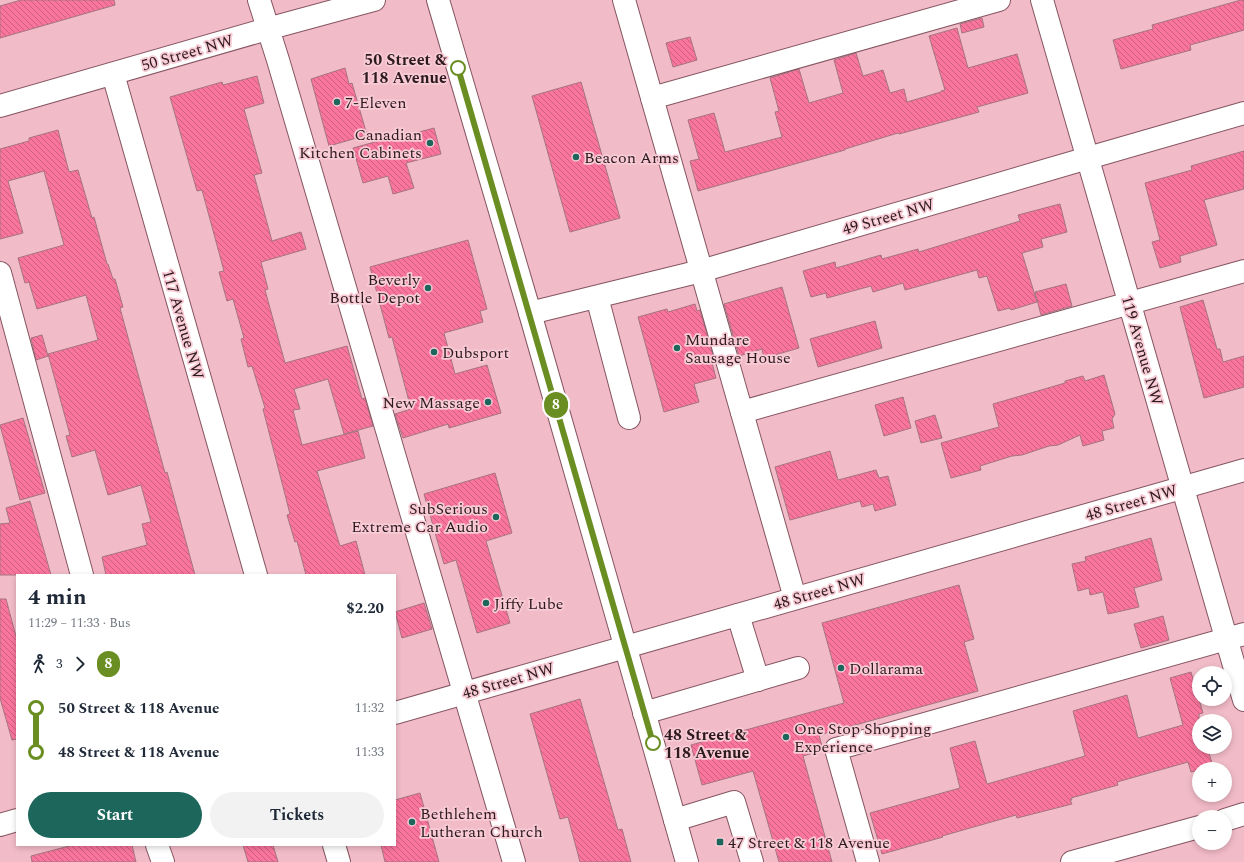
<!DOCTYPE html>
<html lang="en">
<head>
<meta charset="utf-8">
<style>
  :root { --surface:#fff; --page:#f2f2f3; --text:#1f2937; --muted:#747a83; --accent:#1d665c }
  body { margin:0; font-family:Spectral,serif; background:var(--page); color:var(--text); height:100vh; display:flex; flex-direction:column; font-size:15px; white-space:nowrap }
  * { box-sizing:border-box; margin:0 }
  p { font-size:13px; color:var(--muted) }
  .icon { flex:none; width:22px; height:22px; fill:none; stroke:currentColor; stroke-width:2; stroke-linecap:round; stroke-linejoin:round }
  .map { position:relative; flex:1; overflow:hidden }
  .sheet { position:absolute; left:16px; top:574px; width:380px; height:272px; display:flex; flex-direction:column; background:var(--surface); border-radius:0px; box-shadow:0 2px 6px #0003 }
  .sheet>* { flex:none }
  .badge { padding:0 8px; border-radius:13px; font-size:14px; line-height:26px }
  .controls { position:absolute; left:1192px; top:666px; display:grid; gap:8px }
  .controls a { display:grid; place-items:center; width:40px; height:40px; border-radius:50%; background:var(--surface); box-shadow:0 2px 6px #0003; font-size:20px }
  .map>.badge { position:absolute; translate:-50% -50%; box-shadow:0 0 0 2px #fff }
  .legs { display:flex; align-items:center; gap:6px; height:44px; padding:0 12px; font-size:13px }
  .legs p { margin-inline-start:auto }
  .summary { display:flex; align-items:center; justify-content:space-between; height:68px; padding:0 12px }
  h1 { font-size:22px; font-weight:700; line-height:30px }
  .primary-button { display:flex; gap:8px; margin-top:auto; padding:8px 12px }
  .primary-button a { flex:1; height:46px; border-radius:24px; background:var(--accent); color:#fff; font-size:16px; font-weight:700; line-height:46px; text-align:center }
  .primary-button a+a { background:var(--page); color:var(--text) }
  ul { padding:0 12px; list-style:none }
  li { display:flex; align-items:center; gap:14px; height:44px; font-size:15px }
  li i { display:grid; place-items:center; width:6px; height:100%; margin:0 5px; background:currentColor }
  li i::after { content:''; width:10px; height:10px; margin:-5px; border:3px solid; border-radius:50%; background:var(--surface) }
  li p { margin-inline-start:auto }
  li:first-child i { background:linear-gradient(#0000 50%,currentColor 0) }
  li:last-child i { background:linear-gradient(currentColor 50%,#0000 0) }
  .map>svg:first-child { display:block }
  .building { fill:url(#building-back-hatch); stroke:#a57480 }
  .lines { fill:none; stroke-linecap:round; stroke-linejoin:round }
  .minor-casing { stroke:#855562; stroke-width:24 }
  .major-casing { stroke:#855562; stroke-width:24 }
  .minor { stroke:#fff; stroke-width:22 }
  .major { stroke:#fff; stroke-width:22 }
  .line-1-casing { stroke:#fff; stroke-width:9 }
  .line-1 { stroke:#6b8e23; stroke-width:6 }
  .stop-1-dot { fill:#fff; stroke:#6b8e23; stroke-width:2 }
  .poi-dot { fill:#1d665c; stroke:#f8cbd6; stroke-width:1.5 }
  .labels { text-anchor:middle; stroke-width:3.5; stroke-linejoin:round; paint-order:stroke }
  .street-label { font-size:16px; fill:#2d1a1f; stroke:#f8cbd6 }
  .stop-label { font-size:16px; font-weight:bold; fill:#2d1a1f; stroke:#f8cbd6; text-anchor:end }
  .poi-label { font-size:16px; fill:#2d1a1f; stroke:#f8cbd6; text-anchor:start }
</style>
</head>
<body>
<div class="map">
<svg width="1244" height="862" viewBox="0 0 1244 862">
  <defs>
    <pattern id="building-back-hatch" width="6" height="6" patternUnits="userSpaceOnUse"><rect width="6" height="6" fill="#fa759e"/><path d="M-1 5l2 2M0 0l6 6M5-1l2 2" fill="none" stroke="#cb5f80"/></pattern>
  </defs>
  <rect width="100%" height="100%" fill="#f2bbc8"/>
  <g class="building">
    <polygon points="21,0 114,0 115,5 0,38 0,6"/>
    <polygon points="1241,0 1244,0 1244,30 1190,45 1191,50 1121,69 1113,40 1153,29 1152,25"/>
    <polygon points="982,18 984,27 962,33 960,24"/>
    <polygon points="957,28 968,68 1017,54 1028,93 977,107 979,112 899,134 898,133 845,149 845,150 698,191 690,161 699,159 688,120 714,113 725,152 782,137 775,112 779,111 770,78 799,69 809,103 843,93 834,60 856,53 863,76 883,70 890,93 904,89 907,102 941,92 941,91 945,90 929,36"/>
    <polygon points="690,37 697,60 673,67 666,43"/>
    <polygon points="345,68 349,84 352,83 367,135 329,146 311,79"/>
    <polygon points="257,76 264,103 244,109 262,173 254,175 272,241 301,232 306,249 261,262 268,289 265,290 285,363 347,346 362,399 365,398 373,426 344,434 328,379 294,389 300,409 293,410 302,445 358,431 365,458 317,471 340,546 356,541 365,575 306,575 297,541 295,542 287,515 290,514 263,409 265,408 252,366 248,367 241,339 244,338 233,299 227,301 219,272 224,271 202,190 197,191 170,97 222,82 223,85"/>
    <polygon points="581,82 620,218 570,232 532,96"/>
    <polygon points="434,128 441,154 406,163 414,188 393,194 388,176 363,183 353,148 386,139 386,141"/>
    <polygon points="58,130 69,172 78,170 92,218 94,217 107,264 108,264 113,279 115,279 123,307 120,308 165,473 167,472 195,575 106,575 102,557 147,545 142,524 151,522 141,485 108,495 95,450 72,457 66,436 70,435 48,354 98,340 86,295 37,309 29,282 25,283 18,258 64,245 44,171 8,181 23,233 0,239 0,149 29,141 29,138"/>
    <polygon points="1244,151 1244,189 1204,200 1217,245 1180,256 1181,262 1160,268 1152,242 1160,240 1145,183 1192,170 1191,166"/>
    <polygon points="1060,204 1067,232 1041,239 1043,247 1022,253 1037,302 1011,310 1010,308 998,311 987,276 979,278 977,270 905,290 903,283 873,292 871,286 827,298 826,293 811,297 803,271 835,262 836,268 881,255 882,259 918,249 919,252 1020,221 1018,215"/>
    <polygon points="468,240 487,309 480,311 483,322 444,333 455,374 487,365 501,413 449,428 448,424 403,438 395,414 411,409 392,337 389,338 370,267"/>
    <polygon points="1066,284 1072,306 1041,315 1035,292"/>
    <polygon points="782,287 799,348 764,358 762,349 739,356 724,304"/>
    <polygon points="1203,300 1217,349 1220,349 1223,362 1244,356 1244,387 1204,398 1180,307"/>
    <polygon points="695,304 697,311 700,310 715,362 712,363 716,378 694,384 699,402 664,412 638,317 667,309 668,312"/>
    <polygon points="875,321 882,348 818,367 810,339"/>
    <polygon points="42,335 48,356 36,360 31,338"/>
    <polygon points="1104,375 1115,414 1112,419 1114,428 1102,431 1104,440 1083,446 1080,435 1058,445 1049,446 1022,455 1012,456 980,466 981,470 951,478 941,443 999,427 993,404 1065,383 1065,381 1083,376 1085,381"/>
    <polygon points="903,397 911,428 884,436 875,405"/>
    <polygon points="935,415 942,438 921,443 915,421"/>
    <polygon points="23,418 45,493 20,500 0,425"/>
    <polygon points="830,451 838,480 876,470 879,478 888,476 896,505 875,511 873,504 862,507 860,501 790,520 775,467"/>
    <polygon points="495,473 512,533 486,541 510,623 477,633 456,560 444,564 424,494"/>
    <polygon points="30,501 51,575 0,575 0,524 10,523 6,508"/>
    <polygon points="1151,538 1162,580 1134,588 1139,607 1108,614 1103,592 1090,595 1089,588 1078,591 1072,564 1086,561 1085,557"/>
    <polygon points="959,585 974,639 964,642 978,691 819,735 823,750 803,756 832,862 779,862 753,771 702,785 691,745 844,703 822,623"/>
    <polygon points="0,599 6,599 17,640 17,739 12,740 0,698"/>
    <polygon points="424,603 432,629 402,638 395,612"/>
    <polygon points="1163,616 1169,640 1141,648 1134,624"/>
    <polygon points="1191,672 1203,713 1199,714 1199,747 1207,747 1213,766 1199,769 1199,770 1191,772 1188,762 1117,782 1118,785 1071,798 1072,800 1070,800 1072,804 1017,818 1016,815 942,836 943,837 882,854 870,813 960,788 950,748 975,741 987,784 1085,756 1073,711 1127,695 1138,738 1183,725 1170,678"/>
    <polygon points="580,699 618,830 622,829 631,862 580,862 568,817 560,819 530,714"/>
    <polygon points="420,793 439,862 385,862 381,845 395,845 395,800"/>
    <polygon points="73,845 132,845 136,862 32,862 31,856"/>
    <polygon points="243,845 273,845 278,862 248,862"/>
  </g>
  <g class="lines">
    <defs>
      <g id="minor">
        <polyline points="259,0 278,60 514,862"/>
        <polyline points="624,0 795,598"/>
        <polyline points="1042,0 1244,700"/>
        <polyline points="113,74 256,575"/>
        <polyline points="652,98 999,0"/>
        <polyline points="0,273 82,575"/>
        <polyline points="597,297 629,418"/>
        <polyline points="530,313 701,271 1088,158 1244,113"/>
        <polyline points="742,412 1244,271"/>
        <polyline points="738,615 758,680"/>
        <polyline points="395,713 1244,470"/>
        <polyline points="644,713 798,668"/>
        <polyline points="675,820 734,802 752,862"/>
        <polyline points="1225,820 1244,814"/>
        <polyline points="0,825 17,820"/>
        <polyline points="157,845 163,862"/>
        <polyline points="334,845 339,862"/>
        <polyline points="868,862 836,749 1244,634"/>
        <polyline points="1072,862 1199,827"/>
      </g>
      <g id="major">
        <polyline points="438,0 530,313 687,862"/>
        <polyline points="0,106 267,29 374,0"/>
      </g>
    </defs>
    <use href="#minor" class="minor-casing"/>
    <use href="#major" class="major-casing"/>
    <use href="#minor" class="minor"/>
    <use href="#major" class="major"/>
  </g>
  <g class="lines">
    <defs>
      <polyline id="line-1" points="458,68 653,743"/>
    </defs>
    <use href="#line-1" class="line-1-casing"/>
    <use href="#line-1" class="line-1"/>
  </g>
  <g class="stop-1-dot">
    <circle cx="458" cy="68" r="7"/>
    <circle cx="653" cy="743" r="7"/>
  </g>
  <g class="poi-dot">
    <circle cx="337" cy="102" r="4"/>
    <circle cx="430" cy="143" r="4"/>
    <circle cx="576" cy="157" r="4"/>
    <circle cx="428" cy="288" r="4"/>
    <circle cx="677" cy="348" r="4"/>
    <circle cx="434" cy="352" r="4"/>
    <circle cx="488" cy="402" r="4"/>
    <circle cx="496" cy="517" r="4"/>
    <circle cx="486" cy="603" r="4"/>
    <circle cx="841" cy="668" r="4"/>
    <circle cx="786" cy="737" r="4"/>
    <circle cx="412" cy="822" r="4"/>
    <rect x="716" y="838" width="8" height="8" rx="2"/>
  </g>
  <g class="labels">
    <g class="street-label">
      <text transform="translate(187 52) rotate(-16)" y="6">50 Street NW</text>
      <text transform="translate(888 216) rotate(-16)" y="6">49 Street NW</text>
      <text transform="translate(184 324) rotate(74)" y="6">117 Avenue NW</text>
      <text transform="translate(1143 350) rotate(74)" y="6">119 Avenue NW</text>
      <text transform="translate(1131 502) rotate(-16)" y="6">48 Street NW</text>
      <text transform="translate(819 591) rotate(-16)" y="6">48 Street NW</text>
      <text transform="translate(508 680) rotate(-16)" y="6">48 Street NW</text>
    </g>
    <g class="stop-label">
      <text x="447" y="65">50 Street &amp;<tspan x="447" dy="18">118 Avenue</tspan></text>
      <text x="664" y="740" text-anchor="start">48 Street &amp;<tspan x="664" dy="18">118 Avenue</tspan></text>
    </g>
    <g class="poi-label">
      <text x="345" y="108">7-Eleven</text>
      <text x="422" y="140" text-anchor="end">Canadian<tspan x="422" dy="18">Kitchen Cabinets</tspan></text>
      <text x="584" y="163">Beacon Arms</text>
      <text x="420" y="285" text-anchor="end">Beverly<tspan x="420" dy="18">Bottle Depot</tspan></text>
      <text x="685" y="345">Mundare<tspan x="685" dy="18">Sausage House</tspan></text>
      <text x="442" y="358">Dubsport</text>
      <text x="480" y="408" text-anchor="end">New Massage</text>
      <text x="488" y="514" text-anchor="end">SubSerious<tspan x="488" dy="18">Extreme Car Audio</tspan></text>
      <text x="494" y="609">Jiffy Lube</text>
      <text x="849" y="674">Dollarama</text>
      <text x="794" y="734">One Stop Shopping<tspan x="794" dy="18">Experience</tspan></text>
      <text x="420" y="819">Bethlehem<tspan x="420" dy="18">Lutheran Church</tspan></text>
      <text x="728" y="848">47 Street &amp; 118 Avenue</text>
    </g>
  </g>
</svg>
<div class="controls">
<a><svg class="icon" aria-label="locate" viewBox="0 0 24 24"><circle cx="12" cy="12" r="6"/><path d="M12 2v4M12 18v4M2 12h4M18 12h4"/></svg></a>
<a><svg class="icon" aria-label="layers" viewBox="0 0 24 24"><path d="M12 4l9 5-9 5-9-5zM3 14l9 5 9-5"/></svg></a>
<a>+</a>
<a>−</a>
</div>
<b class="badge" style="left:556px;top:405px;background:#6b8e23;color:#fff">8</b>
<section class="sheet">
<div class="summary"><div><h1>4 min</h1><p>11:29 – 11:33 · Bus</p></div><b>$2.20</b></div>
<div class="legs"><svg class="icon" aria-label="walk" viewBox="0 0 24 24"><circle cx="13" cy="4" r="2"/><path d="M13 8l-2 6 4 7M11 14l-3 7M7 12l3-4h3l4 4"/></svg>3<svg class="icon" aria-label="forward" viewBox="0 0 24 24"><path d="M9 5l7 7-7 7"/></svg><b class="badge" style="background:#6b8e23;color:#fff">8</b></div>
<ul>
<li><i style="color:#6b8e23"></i><b>50 Street &amp; 118 Avenue</b><p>11:32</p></li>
<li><i style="color:#6b8e23"></i><b>48 Street &amp; 118 Avenue</b><p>11:33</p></li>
</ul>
<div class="primary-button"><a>Start</a><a>Tickets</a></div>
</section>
</div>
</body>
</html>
